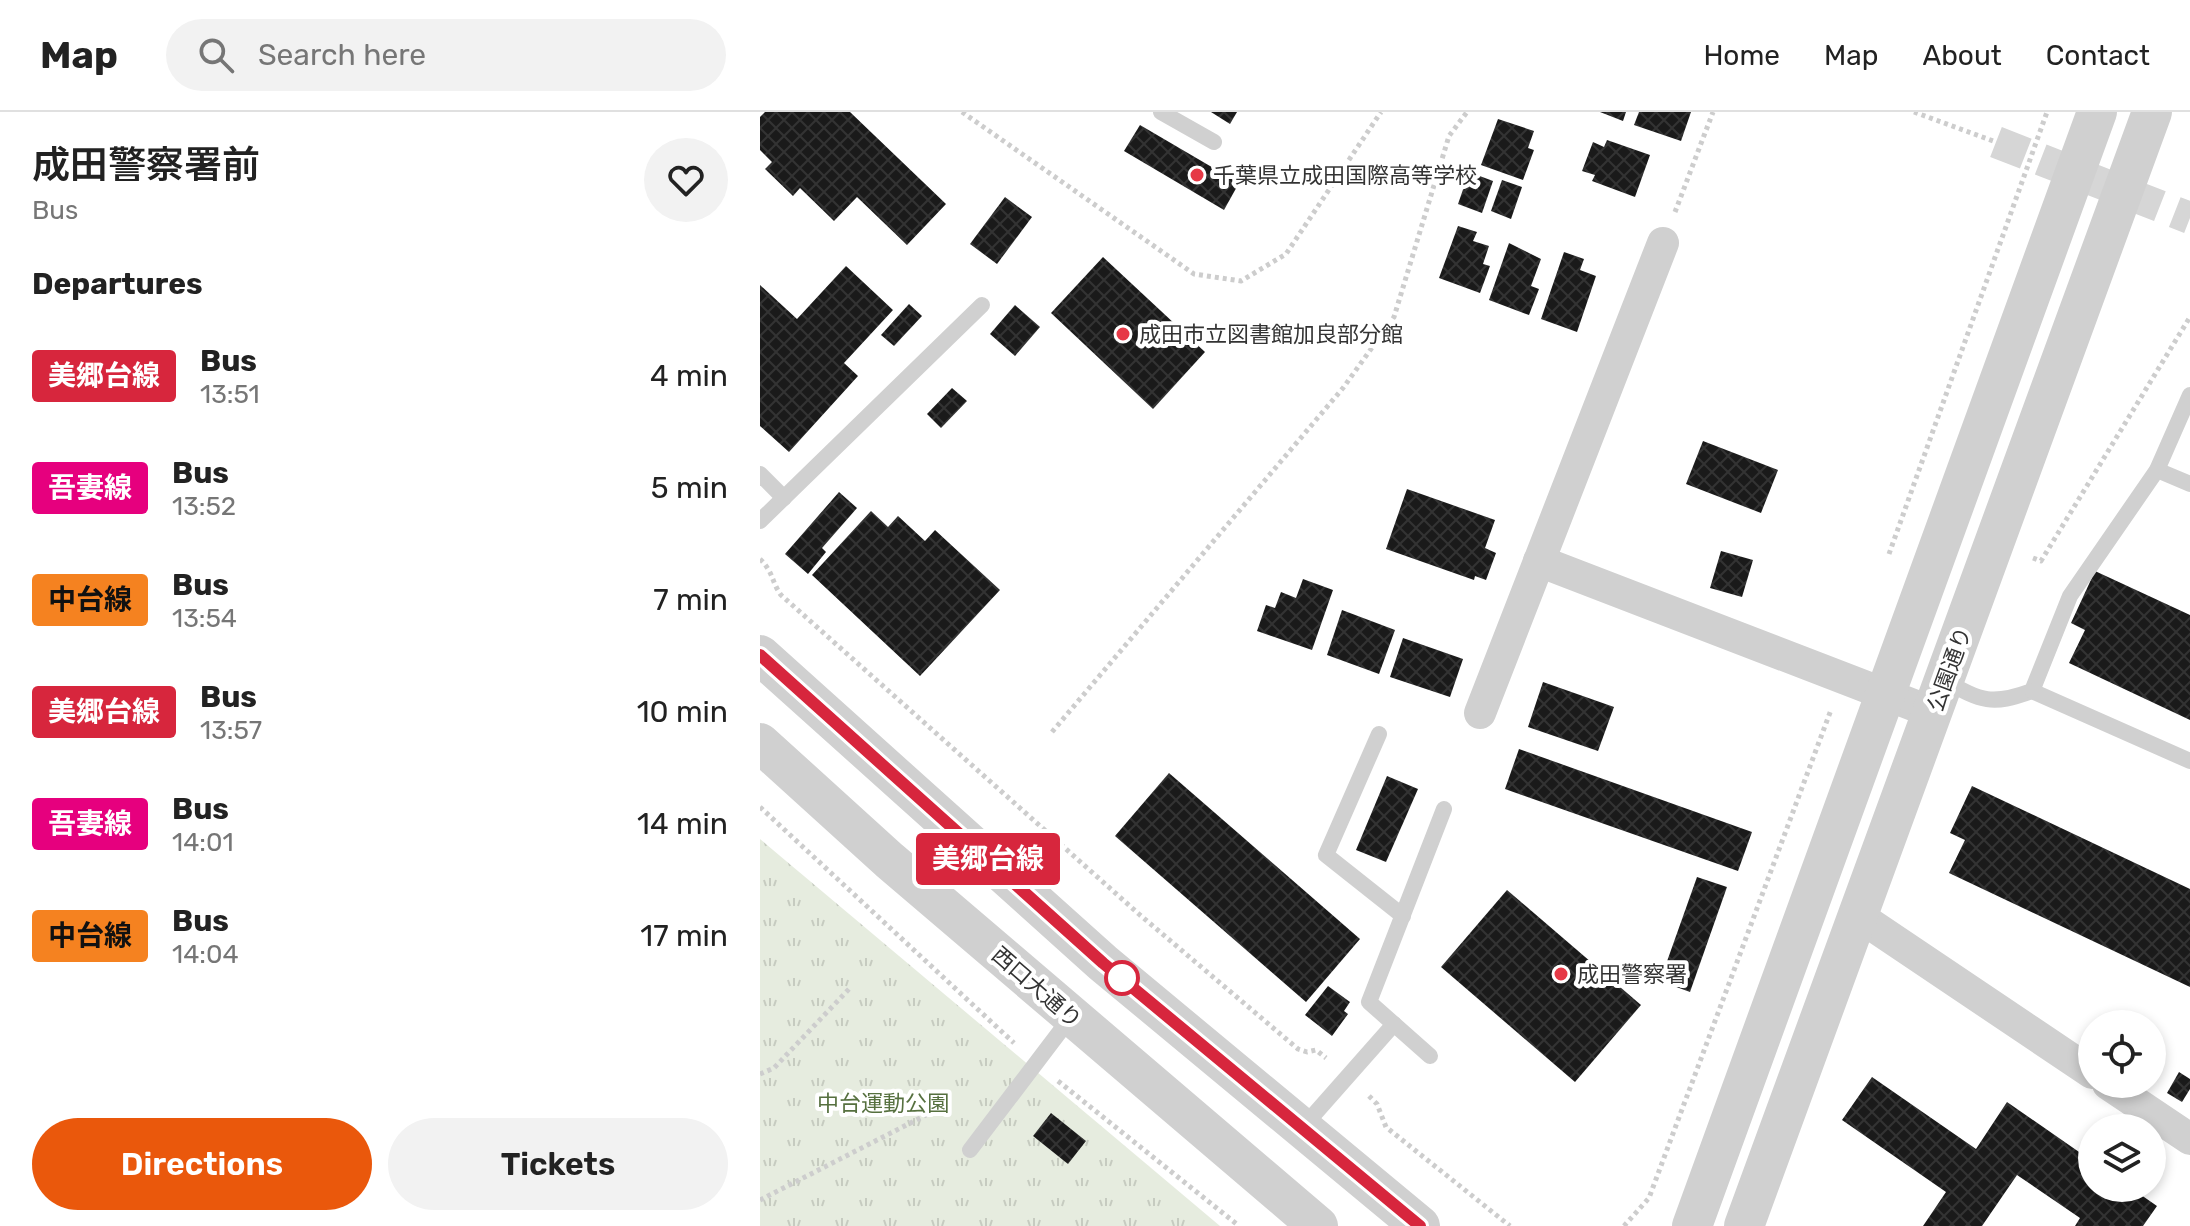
<!DOCTYPE html>
<html lang="en">
<head>
<meta charset="utf-8">
<style>
  :root { --surface:#fff; --page:#f2f2f2; --text:#222; --muted:#767676; --line:#e0e0e0; --accent:#ea580c }
  body { margin:0; font-family:Rubik,"Noto Sans JP",sans-serif; background:var(--page); color:var(--text); height:100vh; display:flex; flex-direction:column; font-size:30px; white-space:nowrap }
  * { box-sizing:border-box; margin:0 }
  p { font-size:26px; color:var(--muted) }
  .icon { flex:none; width:44px; height:44px; fill:none; stroke:currentColor; stroke-width:2; stroke-linecap:round; stroke-linejoin:round }
  .map { position:relative; flex:1; overflow:hidden }
  .drawer { display:flex; flex-direction:column; background:var(--surface); width:760px }
  .drawer>* { flex:none }
  .badge { padding:0 16px; border-radius:6px; font-size:28px; line-height:52px }
  .buttons { position:absolute; left:1318px; top:898px; display:grid; gap:16px }
  .buttons a { display:grid; place-items:center; width:88px; height:88px; border-radius:50%; background:var(--surface); box-shadow:0 4px 12px #0003; font-size:40px }
  .map>.badge { position:absolute; translate:-50% -50%; box-shadow:0 0 0 4px #fff }
  h2 { padding:0 32px; font-size:30px; line-height:72px }
  .round { display:grid; place-items:center; flex:none; width:84px; height:84px; border-radius:42px; background:var(--page) }
  .headline { display:flex; align-items:center; justify-content:space-between; height:136px; padding:0 32px }
  h1 { font-size:38px; font-weight:600; line-height:60px }
  .cta { display:flex; gap:16px; margin-top:auto; padding:16px 32px }
  .cta a { flex:1; height:92px; border-radius:48px; background:var(--accent); color:#fff; font-size:32px; font-weight:600; line-height:92px; text-align:center }
  .cta a+a { background:var(--page); color:var(--text) }
  ul { padding:0; list-style:none }
  li { display:flex; align-items:center; gap:24px; height:112px; padding:0 32px }
  li div { flex:1 }
  li b { display:block; font-size:30px }
  li em { font-style:normal }
  li .badge { min-width:88px; font-weight:700; text-align:center }
  header { display:flex; align-items:center; gap:48px; box-sizing:border-box; height:112px; padding:0 40px; background:var(--surface); border-bottom:2px solid var(--line) }
  header strong { font-size:38px }
  nav { display:flex; gap:44px; margin-inline-start:auto; font-size:28px }
  .search { width:560px; height:72px; background:var(--page); display:flex; align-items:center; gap:20px; box-sizing:border-box; padding:0 28px; border-radius:44px; color:var(--muted); font-size:30px }
  main { display:flex; flex:1; min-height:0 }
  .map>svg:first-child { display:block }
  .grass { fill:url(#grass-tufts) }
  .building { fill:url(#building-cross-hatch) }
  .lines { fill:none; stroke-linecap:round; stroke-linejoin:round }
  .minor-tunnel { stroke:#d6d6d6; stroke-width:32; stroke-dasharray:32 16; stroke-linecap:butt }
  .path { stroke:#cdcdcd; stroke-width:5; stroke-dasharray:4 4; stroke-linecap:butt }
  .service { stroke:#d0d0d0; stroke-width:16 }
  .minor { stroke:#d0d0d0; stroke-width:32 }
  .tertiary { stroke:#d0d0d0; stroke-width:40 }
  .line-casing { stroke:#fff; stroke-width:18 }
  .line { stroke:#d7263d; stroke-width:12 }
  .poi-dot { fill:#e63946; stroke:#fff; stroke-width:3 }
  .stop-dot { fill:#fff; stroke:#d7263d; stroke-width:4 }
  .labels { text-anchor:middle; stroke-width:8; stroke-linejoin:round; paint-order:stroke }
  .poi-label { font-size:22px; fill:#333; stroke:#fff; text-anchor:start }
  .street-label { font-size:22px; fill:#333; stroke:#fff }
  .park-label { font-size:22px; fill:#56703f; stroke:#fff }
</style>
</head>
<body>
<header>
<strong>Map</strong>
<div class="search"><svg class="icon" aria-label="search" viewBox="0 0 24 24"><circle cx="10" cy="10" r="6"/><path d="M15 15l6 6"/></svg>Search here</div>
<nav><a>Home</a><a>Map</a><a>About</a><a>Contact</a></nav>
</header>
<main>
<section class="drawer">
<div class="headline"><div><h1>成田警察署前</h1><p>Bus</p></div><a class="round"><svg class="icon" aria-label="heart" viewBox="0 0 24 24"><path d="M12 20l-8-8c-3-5 5-10 8-4 3-6 11-1 8 4z"/></svg></a></div>
<h2>Departures</h2>
<ul>
<li><span class="badge" style="background:#d7263d;color:#fff">美郷台線</span><div><b>Bus</b><p>13:51</p></div><em>4 min</em></li>
<li><span class="badge" style="background:#e6007e;color:#fff">吾妻線</span><div><b>Bus</b><p>13:52</p></div><em>5 min</em></li>
<li><span class="badge" style="background:#f58220;color:#111">中台線</span><div><b>Bus</b><p>13:54</p></div><em>7 min</em></li>
<li><span class="badge" style="background:#d7263d;color:#fff">美郷台線</span><div><b>Bus</b><p>13:57</p></div><em>10 min</em></li>
<li><span class="badge" style="background:#e6007e;color:#fff">吾妻線</span><div><b>Bus</b><p>14:01</p></div><em>14 min</em></li>
<li><span class="badge" style="background:#f58220;color:#111">中台線</span><div><b>Bus</b><p>14:04</p></div><em>17 min</em></li>
</ul>
<div class="cta"><a>Directions</a><a>Tickets</a></div>
</section>
<div class="map">
<svg width="1430" height="1114" viewBox="0 0 1430 1114">
  <defs>
    <pattern id="grass-tufts" width="24" height="20" patternUnits="userSpaceOnUse" patternTransform="scale(2)"><rect width="24" height="20" fill="#e6ecdf"/><path d="M3 7l-1-3M5 7V3M7 7l1-3M15 17l-1-3M17 17v-4M19 17l1-3" fill="none" stroke="#c6cbc0"/></pattern>
    <pattern id="building-cross-hatch" width="8" height="8" patternUnits="userSpaceOnUse" patternTransform="scale(2)"><rect width="8" height="8" fill="#1a1a1a"/><path d="M0 0l8 8M0 8l8-8" fill="none" stroke="#333"/></pattern>
  </defs>
  <rect width="100%" height="100%" fill="#fff"/>
  <polygon class="grass" points="0,727 460,1114 0,1114"/>
  <g class="building">
    <polygon points="5,0 90,0 186,92 147,133 97,85 74,109 40,76 33,84 5,57 12,50 0,38 0,5"/>
    <polygon points="451,0 477,0 470,12"/>
    <polygon points="840,0 866,0 863,9"/>
    <polygon points="879,0 931,0 921,29 874,13"/>
    <polygon points="738,7 774,19 768,36 774,38 763,68 721,53"/>
    <polygon points="380,13 479,71 464,98 364,39"/>
    <polygon points="847,28 890,43 875,85 832,69 835,63 822,59 833,30 844,35"/>
    <polygon points="709,60 733,69 722,101 698,92"/>
    <polygon points="742,68 762,75 751,107 731,99"/>
    <polygon points="245,85 272,105 237,152 210,132"/>
    <polygon points="698,114 717,120 713,129 729,134 723,152 730,154 720,181 679,166"/>
    <polygon points="749,131 781,147 771,174 779,177 769,203 729,188"/>
    <polygon points="804,140 824,147 820,158 836,164 817,220 781,207"/>
    <polygon points="343,145 445,240 393,297 291,201"/>
    <polygon points="86,154 133,198 84,251 98,264 29,340 0,314 0,173 37,207"/>
    <polygon points="149,192 162,204 134,234 121,223"/>
    <polygon points="255,193 280,215 255,244 230,222"/>
    <polygon points="192,276 207,289 181,316 167,302"/>
    <polygon points="943,329 1018,358 1001,401 926,372"/>
    <polygon points="647,377 735,408 725,436 736,441 726,468 715,464 714,468 626,437"/>
    <polygon points="79,380 97,396 62,436 66,440 48,462 25,442"/>
    <polygon points="111,399 128,415 138,404 165,429 175,418 240,478 160,564 52,463"/>
    <polygon points="961,439 993,448 982,485 950,476"/>
    <polygon points="1335,459 1430,503 1430,608 1309,551 1325,518 1311,511"/>
    <polygon points="543,467 573,478 552,538 497,519 506,493 515,496 521,480 536,486"/>
    <polygon points="582,498 635,518 619,562 567,543"/>
    <polygon points="643,526 703,547 690,585 630,565"/>
    <polygon points="783,570 854,595 838,639 768,615"/>
    <polygon points="759,637 992,720 978,759 745,677"/>
    <polygon points="409,661 600,827 546,890 355,724"/>
    <polygon points="627,664 658,677 626,750 596,738"/>
    <polygon points="1212,674 1430,777 1430,875 1189,761 1205,728 1190,721"/>
    <polygon points="937,765 967,775 930,880 900,869"/>
    <polygon points="747,778 881,893 815,970 681,855"/>
    <polygon points="568,874 590,890 584,899 588,902 572,924 545,903"/>
    <polygon points="1419,960 1430,967 1430,977 1422,990 1407,981"/>
    <polygon points="1112,965 1216,1037 1247,990 1332,1049 1332,1076 1371,1076 1397,1094 1383,1114 1315,1114 1320,1106 1257,1063 1222,1114 1163,1114 1186,1080 1082,1008"/>
    <polygon points="291,1001 326,1029 308,1052 273,1024"/>
  </g>
  <g class="lines">
    <polyline class="minor-tunnel" points="1236,30 1430,106"/>
    <g class="path">
      <polyline points="202,0 434,162 481,169 526,142 621,0"/>
      <polyline points="1154,0 1236,30"/>
      <polyline points="915,100 953,0"/>
      <polyline points="1129,442 1287,0"/>
      <polyline points="1273,446 1281,449 1430,205"/>
      <path d="M0,447C14,461 11,469 21,483L380,803L538,937L547,940L556,938L566,946"/>
      <polyline points="292,620 583,276 634,205 689,24 707,0"/>
      <polyline points="0,695 254,931"/>
      <polyline points="0,962 14,956 90,876"/>
      <polyline points="298,969 479,1114"/>
      <polyline points="609,984 617,992 626,1015 750,1114"/>
      <polyline points="0,1088 166,1003"/>
      <polyline points="864,1114 889,1086 1071,598"/>
    </g>
    <g class="service">
      <polyline points="401,0 454,30"/>
      <polyline points="1397,358 1430,372"/>
      <polyline points="0,362 24,386"/>
      <polyline points="0,409 222,193"/>
      <path d="M1185,569C1222,589 1231,594 1272,579L1310,484L1397,358L1430,283"/>
      <polyline points="1272,579 1430,649"/>
      <polyline points="619,622 566,743 643,804"/>
      <polyline points="670,944 609,890 684,697"/>
      <polyline points="543,1015 634,912"/>
      <polyline points="210,1038 311,905"/>
    </g>
    <g class="minor">
      <polyline points="779,449 1174,601"/>
      <polyline points="720,601 903,131"/>
      <polyline points="1097,803 1332,961"/>
      <polyline points="1348,972 1430,1027"/>
    </g>
    <g class="tertiary">
      <polyline points="0,543 343,851 660,1114"/>
      <polyline points="0,631 129,748 558,1114"/>
      <polyline points="932,1114 1337,0"/>
      <polyline points="984,1114 1392,0"/>
    </g>
  </g>
  <g class="lines">
    <defs>
      <polyline id="line" points="0,543 343,851 660,1114"/>
    </defs>
    <use href="#line" class="line-casing"/>
    <use href="#line" class="line"/>
  </g>
  <g class="poi-dot">
    <circle cx="437" cy="63" r="8"/>
    <circle cx="363" cy="222" r="8"/>
    <circle cx="801" cy="862" r="8"/>
  </g>
  <circle class="stop-dot" cx="362" cy="866" r="16"/>
  <g class="labels">
    <g class="poi-label">
      <text x="453" y="71">千葉県立成田国際高等学校</text>
      <text x="379" y="230">成田市立図書館加良部分館</text>
      <text x="817" y="870">成田警察署</text>
    </g>
    <g class="street-label">
      <text transform="translate(1189 557) rotate(-70)" y="8">公園通り</text>
      <text transform="translate(277 875) rotate(41)" y="8">西口大通り</text>
    </g>
    <g class="park-label">
      <text x="123" y="999">中台運動公園</text>
    </g>
  </g>
</svg>
<div class="buttons">
<a><svg class="icon" aria-label="locate" viewBox="0 0 24 24"><circle cx="12" cy="12" r="6"/><path d="M12 2v4M12 18v4M2 12h4M18 12h4"/></svg></a>
<a><svg class="icon" aria-label="layers" viewBox="0 0 24 24"><path d="M12 4l9 5-9 5-9-5zM3 14l9 5 9-5"/></svg></a>
</div>
<b class="badge" style="left:228px;top:747px;background:#d7263d;color:#fff">美郷台線</b>
</div>
</main>
</body>
</html>
